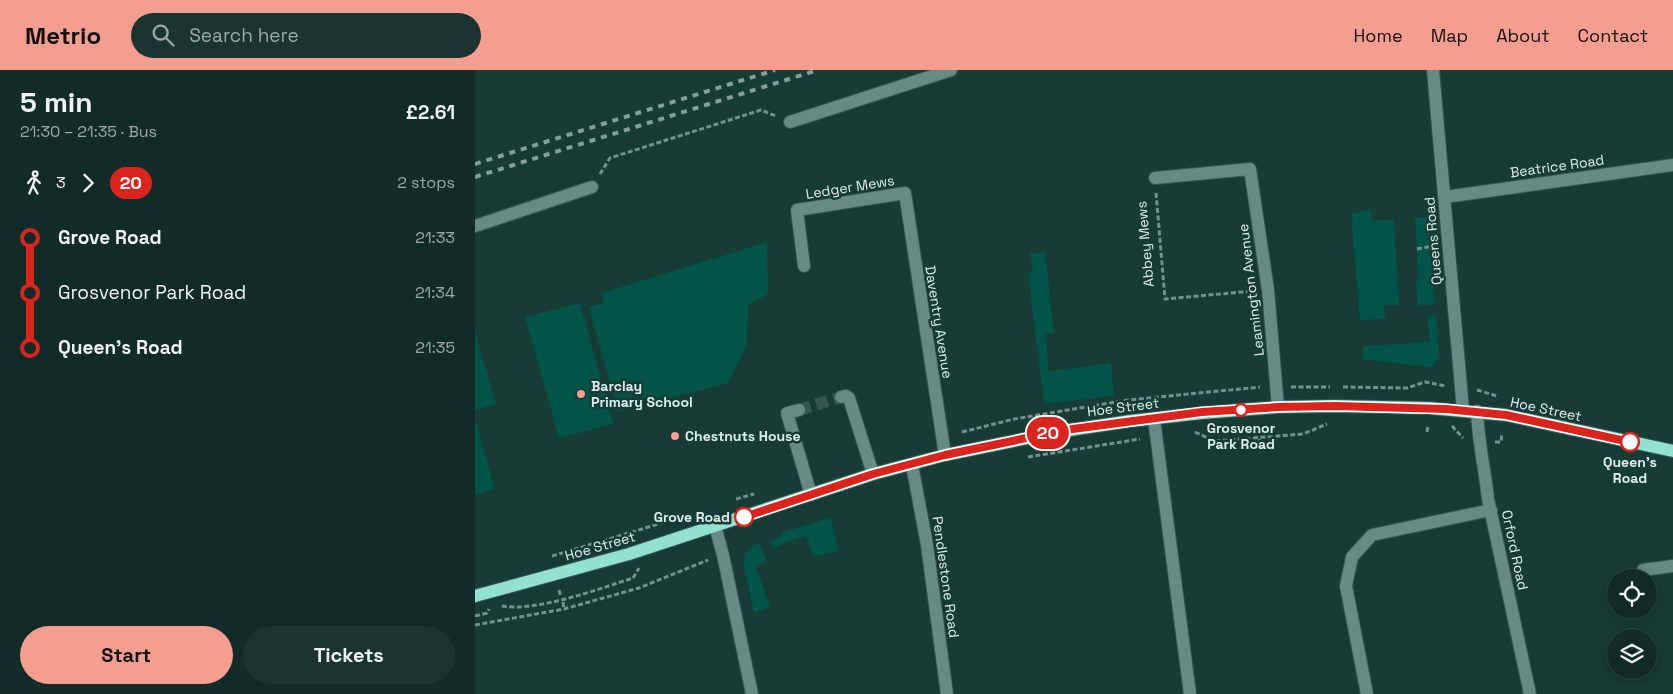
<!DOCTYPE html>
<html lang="en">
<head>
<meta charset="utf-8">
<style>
  :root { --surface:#112c28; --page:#1a3430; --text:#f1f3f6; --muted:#9ca7a8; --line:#304845; --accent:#f59d8f }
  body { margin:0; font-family:"Space Grotesk",sans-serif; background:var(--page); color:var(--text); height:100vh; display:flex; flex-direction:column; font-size:19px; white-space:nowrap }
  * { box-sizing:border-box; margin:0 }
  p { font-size:16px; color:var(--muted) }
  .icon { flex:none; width:28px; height:28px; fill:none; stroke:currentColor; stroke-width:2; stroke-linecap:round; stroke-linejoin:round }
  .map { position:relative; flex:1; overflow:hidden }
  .details { display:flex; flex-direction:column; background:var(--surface); width:475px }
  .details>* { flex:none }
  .badge { padding:0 10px; border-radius:16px; font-size:18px; line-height:32px }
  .buttons { position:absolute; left:1132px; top:499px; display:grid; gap:10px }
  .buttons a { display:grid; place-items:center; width:50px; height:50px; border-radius:50%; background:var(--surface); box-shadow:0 2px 12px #0003,0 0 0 1px var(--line); font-size:25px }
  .map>.badge { position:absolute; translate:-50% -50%; box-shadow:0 0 0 2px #fff }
  .legs { display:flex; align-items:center; gap:8px; height:55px; padding:0 20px; font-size:16px }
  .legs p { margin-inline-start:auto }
  .overview { display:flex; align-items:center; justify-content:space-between; height:85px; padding:0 20px }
  h1 { font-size:28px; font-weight:600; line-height:38px }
  .primary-button { display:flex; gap:10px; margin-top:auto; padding:10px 20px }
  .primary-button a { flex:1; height:58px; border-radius:30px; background:var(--accent); color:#111; font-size:20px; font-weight:600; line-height:58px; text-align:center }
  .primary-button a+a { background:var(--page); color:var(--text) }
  ul { padding:0 20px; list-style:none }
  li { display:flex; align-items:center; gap:18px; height:55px; font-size:19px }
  li i { display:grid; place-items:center; width:8px; height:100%; margin:0 6px; background:currentColor }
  li i::after { content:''; width:12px; height:12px; margin:-6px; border:4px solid; border-radius:50%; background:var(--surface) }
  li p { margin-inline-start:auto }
  li:first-child i { background:linear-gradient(#0000 50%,currentColor 0) }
  li:last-child i { background:linear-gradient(currentColor 50%,#0000 0) }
  header { display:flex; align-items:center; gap:30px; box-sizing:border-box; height:70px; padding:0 25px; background:var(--accent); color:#111 }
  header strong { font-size:24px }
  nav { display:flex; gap:28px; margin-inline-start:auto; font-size:18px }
  .search { width:350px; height:45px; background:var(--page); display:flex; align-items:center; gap:12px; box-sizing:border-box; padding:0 18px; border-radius:28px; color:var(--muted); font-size:19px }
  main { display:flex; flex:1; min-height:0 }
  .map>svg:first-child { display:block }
  .green { fill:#025448 }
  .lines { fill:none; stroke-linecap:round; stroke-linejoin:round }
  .minor-tunnel { stroke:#355650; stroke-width:12; stroke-dasharray:12 6; stroke-linecap:butt }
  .minor-casing { stroke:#375852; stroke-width:14 }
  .major-casing { stroke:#375852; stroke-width:14 }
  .path { stroke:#75918c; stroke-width:3; stroke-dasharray:5 2.5; stroke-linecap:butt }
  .minor { stroke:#668b82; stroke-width:12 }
  .major { stroke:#93e1d0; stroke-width:12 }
  .rail { stroke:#85a09b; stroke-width:4; stroke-dasharray:6 6; stroke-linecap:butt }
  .line-1-casing { stroke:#fff; stroke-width:11 }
  .line-1 { stroke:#dc241f; stroke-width:8 }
  .poi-dot { fill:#f59d8f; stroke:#173b35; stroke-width:2 }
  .stop-1-dot { fill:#fff; stroke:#dc241f; stroke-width:2.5 }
  .labels { text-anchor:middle; stroke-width:5; stroke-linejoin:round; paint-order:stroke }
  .street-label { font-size:14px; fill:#dcf0eb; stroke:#173b35 }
  .poi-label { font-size:14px; font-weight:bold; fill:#dcf0eb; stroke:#173b35; text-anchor:start }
  .stop-label { font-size:14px; font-weight:bold; fill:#dcf0eb; stroke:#173b35 }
</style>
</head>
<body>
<header>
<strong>Metrio</strong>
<div class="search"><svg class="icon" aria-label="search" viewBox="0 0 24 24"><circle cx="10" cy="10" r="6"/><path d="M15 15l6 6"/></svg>Search here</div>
<nav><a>Home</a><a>Map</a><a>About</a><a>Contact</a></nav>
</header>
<main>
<section class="details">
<div class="overview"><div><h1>5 min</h1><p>21:30 – 21:35 · Bus</p></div><b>£2.61</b></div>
<div class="legs"><svg class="icon" aria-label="walk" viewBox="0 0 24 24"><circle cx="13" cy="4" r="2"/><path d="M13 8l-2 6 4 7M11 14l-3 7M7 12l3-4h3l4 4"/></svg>3<svg class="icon" aria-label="forward" viewBox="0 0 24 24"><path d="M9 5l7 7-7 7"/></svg><b class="badge" style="background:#dc241f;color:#fff">20</b><p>2 stops</p></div>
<ul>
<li><i style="color:#dc241f"></i><b>Grove Road</b><p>21:33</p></li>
<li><i style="color:#dc241f"></i><span>Grosvenor Park Road</span><p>21:34</p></li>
<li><i style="color:#dc241f"></i><b>Queen's Road</b><p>21:35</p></li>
</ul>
<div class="primary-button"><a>Start</a><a>Tickets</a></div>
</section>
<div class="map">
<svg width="1198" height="624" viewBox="0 0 1198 624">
  <rect width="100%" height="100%" fill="#173b35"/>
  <g class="green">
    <polygon points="896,139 897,151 919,149 924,235 909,236 910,249 887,250 885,250 876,144"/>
    <polygon points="953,147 960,234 943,236 941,211 944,210 940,148"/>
    <polygon points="292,172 293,224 273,235 272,275 253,313 143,342 114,237 129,233 127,223"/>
    <polygon points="570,182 579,263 570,264 574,301 636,293 639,326 569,334 553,203 558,202 555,183"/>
    <polygon points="105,233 138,354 84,368 50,247"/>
    <polygon points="961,245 964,287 958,296 953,297 887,289 888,276 954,272 953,246"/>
    <polygon points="0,262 21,334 0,340"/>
    <polygon points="0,348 20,419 0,425"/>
    <polygon points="356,447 363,481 338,487 331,466 306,474 306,476 298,479 295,471 305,467 307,463"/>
    <polygon points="281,473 286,475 292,492 281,496 295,537 279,542 268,492 270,483"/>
  </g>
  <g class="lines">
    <polyline class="minor-tunnel" points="324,340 366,327"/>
    <defs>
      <g id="minor">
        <polyline points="958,0 988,340"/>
        <polyline points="315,52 476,0"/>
        <polyline points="680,108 775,99 793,220 803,337"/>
        <polyline points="970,127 1198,95"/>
        <polyline points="0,156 117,117"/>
        <polyline points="329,196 322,140 430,123 470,385"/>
        <polyline points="366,327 371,326 374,328 398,404"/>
        <polyline points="324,340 312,343 336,425"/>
        <path d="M1002,341C1003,371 1010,400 1013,429L1055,624"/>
        <polyline points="679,349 715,624"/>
        <polyline points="437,395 452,475 472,624"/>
        <polyline points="240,456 248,485 277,624"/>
        <polyline points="1168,500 1198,496"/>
        <polyline points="892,624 871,516 877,487 897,465 1016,440"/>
      </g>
      <polyline id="major" points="0,526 154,484 398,404 470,385 582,362 655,351 727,343 803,337 860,336 954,338 1031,345 1198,381"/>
    </defs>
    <use href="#minor" class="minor-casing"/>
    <use href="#major" class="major-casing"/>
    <g class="path">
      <polyline points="125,104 135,88 286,40 301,46"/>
      <polyline points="681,123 690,229 778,221"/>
      <polyline points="942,179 958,176"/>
      <polyline points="816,317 855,317"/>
      <polyline points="868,317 932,318 950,312 971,316"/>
      <polyline points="1002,320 1022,326"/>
      <polyline points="977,356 988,368"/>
      <polyline points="487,362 539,349 653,330 785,317"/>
      <polyline points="720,362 739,371 828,364 852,354"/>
      <polyline points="952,362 953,357"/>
      <polyline points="784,365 784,359"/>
      <polyline points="784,369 785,375"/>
      <polyline points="1020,372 1026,372 1027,363"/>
      <polyline points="553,387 665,369"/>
      <polyline points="261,429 279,424"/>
      <polyline points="77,486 207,447"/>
      <polyline points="84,520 86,527"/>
      <polyline points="88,532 89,539"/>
      <path d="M27,536C61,542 124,519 158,508L164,498"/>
      <polyline points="0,546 12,543 14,539"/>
      <polyline points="0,555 89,539 164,518 233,490"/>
    </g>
    <use href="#minor" class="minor"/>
    <use href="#major" class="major"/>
    <g class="rail">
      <polyline points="0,94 300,0"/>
      <polyline points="0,107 343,0"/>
    </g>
  </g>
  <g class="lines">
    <defs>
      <polyline id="line-1" points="269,447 398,404 470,385 590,360 727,342 803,337 860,336 971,339 1031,345 1155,372"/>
    </defs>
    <use href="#line-1" class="line-1-casing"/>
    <use href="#line-1" class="line-1"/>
  </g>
  <g class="poi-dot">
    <circle cx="106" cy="324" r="5"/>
    <circle cx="200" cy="366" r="5"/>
  </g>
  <g class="stop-1-dot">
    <circle cx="766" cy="340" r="6"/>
    <circle cx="1155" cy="372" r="9"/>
    <circle cx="269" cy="447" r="9"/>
  </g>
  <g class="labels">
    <g class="street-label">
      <text transform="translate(1082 96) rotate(-8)" y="5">Beatrice Road</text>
      <text transform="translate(375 117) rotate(-9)" y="5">Ledger Mews</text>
      <text transform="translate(958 171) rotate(-95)" y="5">Queens Road</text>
      <text transform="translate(670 174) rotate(-95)" y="5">Abbey Mews</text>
      <text transform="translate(776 220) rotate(-97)" y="5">Leamington Avenue</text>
      <text transform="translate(464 252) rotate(81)" y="5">Daventry Avenue</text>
      <text transform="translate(648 337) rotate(-7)" y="5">Hoe Street</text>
      <text transform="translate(1071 339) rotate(12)" y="5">Hoe Street</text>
      <text transform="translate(125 476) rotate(-16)" y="5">Hoe Street</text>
      <text transform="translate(1040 480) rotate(78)" y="5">Orford Road</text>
      <text transform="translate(471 507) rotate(82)" y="5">Pendlestone Road</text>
    </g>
    <g class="poi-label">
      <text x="116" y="321">Barclay<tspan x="116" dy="16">Primary School</tspan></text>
      <text x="210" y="371">Chestnuts House</text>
    </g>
    <g class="stop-label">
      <text x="766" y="363">Grosvenor<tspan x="766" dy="16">Park Road</tspan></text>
      <text x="1155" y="397">Queen's<tspan x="1155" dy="16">Road</tspan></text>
      <text x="255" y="452" text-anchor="end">Grove Road</text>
    </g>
  </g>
</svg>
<div class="buttons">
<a><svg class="icon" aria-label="locate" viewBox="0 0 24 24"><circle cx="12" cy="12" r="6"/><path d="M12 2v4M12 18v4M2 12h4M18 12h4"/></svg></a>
<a><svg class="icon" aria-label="layers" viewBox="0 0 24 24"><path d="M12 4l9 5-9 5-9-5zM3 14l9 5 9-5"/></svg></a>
</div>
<b class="badge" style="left:573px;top:363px;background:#dc241f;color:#fff">20</b>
</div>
</main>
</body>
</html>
